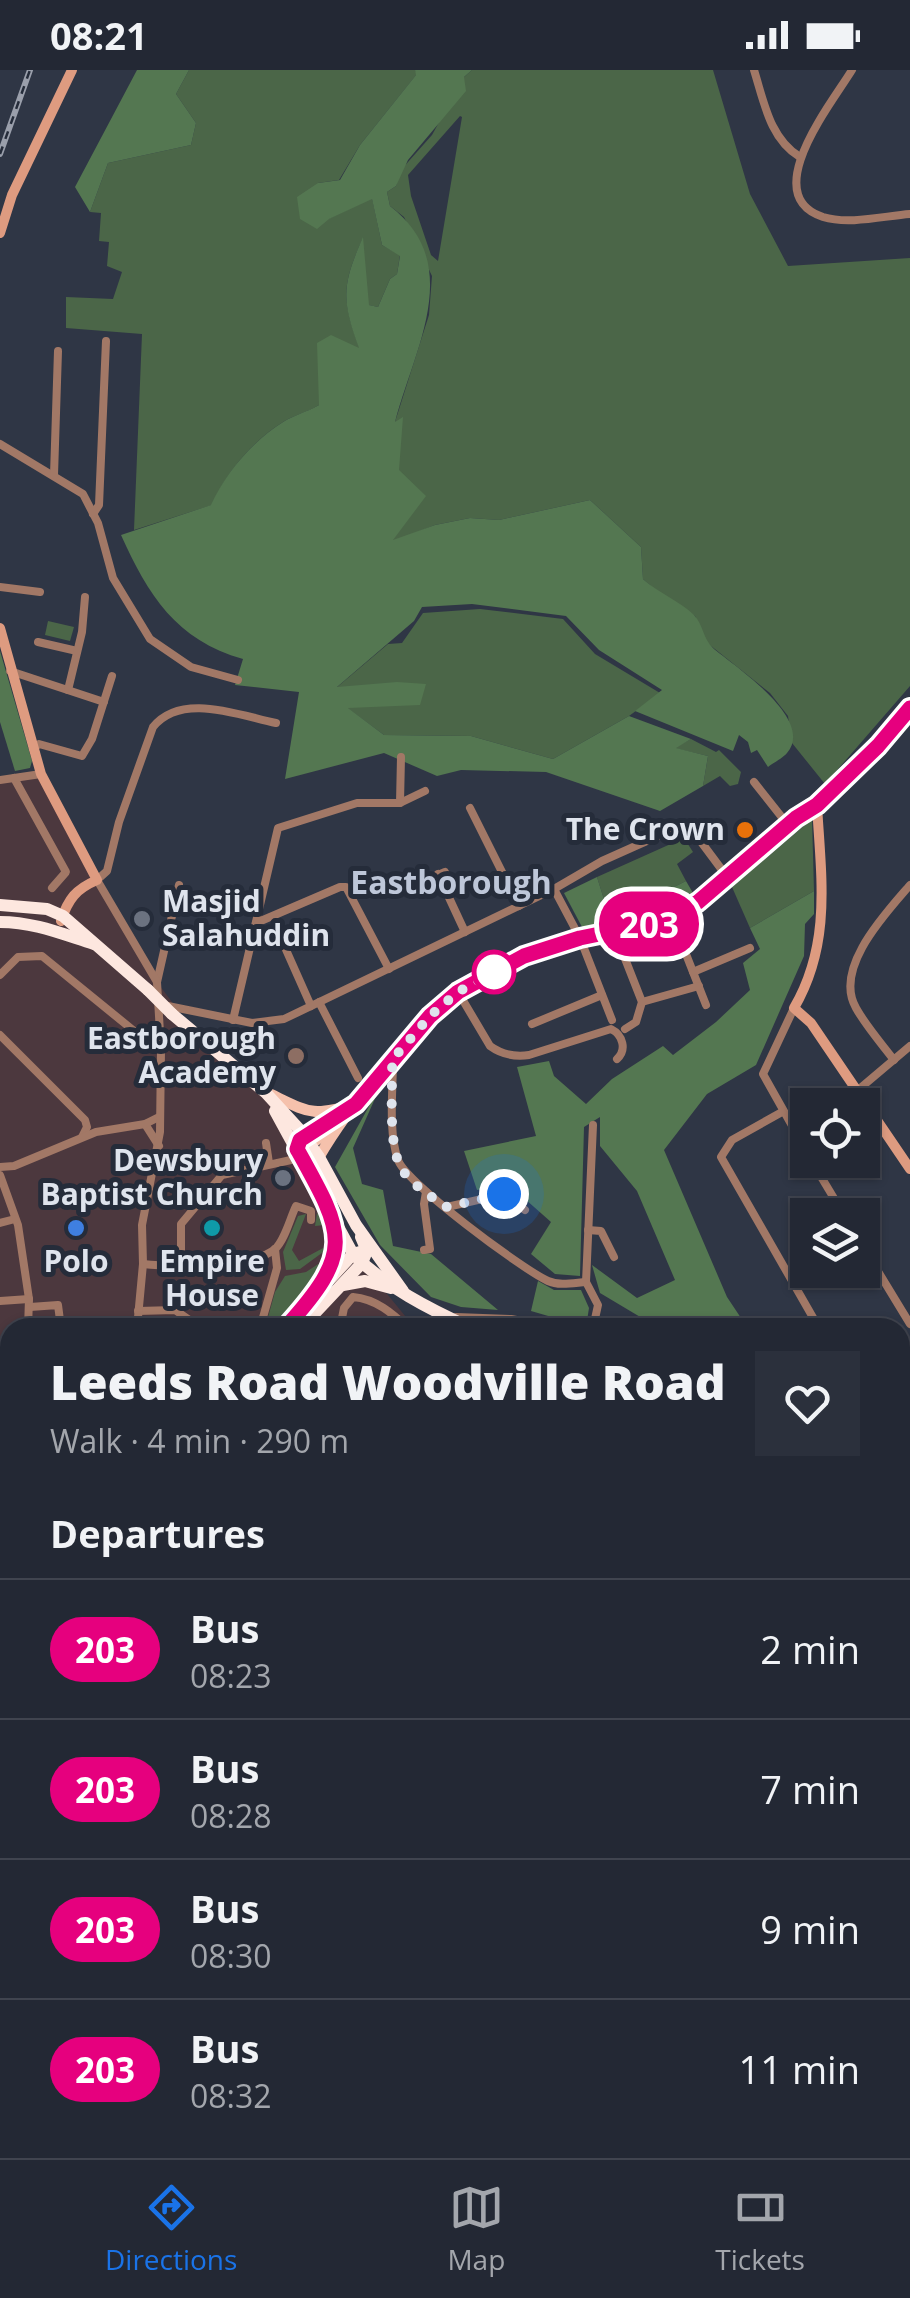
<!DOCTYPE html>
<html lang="en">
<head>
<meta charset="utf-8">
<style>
  :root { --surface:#232834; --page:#2b303c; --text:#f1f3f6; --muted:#a3a6ac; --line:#40444f; --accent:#1a73e8 }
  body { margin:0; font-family:"Open Sans",sans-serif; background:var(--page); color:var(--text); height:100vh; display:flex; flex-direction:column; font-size:38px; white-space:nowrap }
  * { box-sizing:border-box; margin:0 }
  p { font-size:32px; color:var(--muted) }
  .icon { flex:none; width:55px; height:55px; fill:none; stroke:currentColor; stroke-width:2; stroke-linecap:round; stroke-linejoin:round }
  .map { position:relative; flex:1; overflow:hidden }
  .drawer { position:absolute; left:0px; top:1248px; width:910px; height:842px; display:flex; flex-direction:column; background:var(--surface); border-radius:30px 30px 0 0; box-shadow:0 2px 8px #0004,0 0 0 2px var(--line) }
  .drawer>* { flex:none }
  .badge { padding:0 20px; border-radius:32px; font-size:35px; line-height:65px }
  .tools { position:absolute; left:790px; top:1018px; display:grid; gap:20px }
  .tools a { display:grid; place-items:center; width:90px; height:90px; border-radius:0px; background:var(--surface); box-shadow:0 2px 8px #0004,0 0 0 2px var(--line); font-size:50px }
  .you { position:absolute; width:50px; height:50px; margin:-25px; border:8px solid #fff; border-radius:50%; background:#1a73e8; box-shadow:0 0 0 15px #1a73e833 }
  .map>.badge { position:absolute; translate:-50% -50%; box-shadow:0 0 0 5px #fff }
  h2 { padding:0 50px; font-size:38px; line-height:90px }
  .round { display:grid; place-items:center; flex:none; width:105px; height:105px; border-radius:0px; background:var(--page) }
  .summary { display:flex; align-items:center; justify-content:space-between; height:170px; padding:0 50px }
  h1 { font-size:48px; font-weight:800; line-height:75px }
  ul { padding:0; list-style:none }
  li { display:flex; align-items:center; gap:30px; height:140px; padding:0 50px; border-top:2px solid var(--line) }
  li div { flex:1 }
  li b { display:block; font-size:38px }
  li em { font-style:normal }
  li .badge { min-width:110px; font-weight:700; text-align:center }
  .status { display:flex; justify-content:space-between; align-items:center; height:70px; padding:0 50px; background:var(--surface); direction:ltr }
  .status svg { height:28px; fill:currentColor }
  .tabs { display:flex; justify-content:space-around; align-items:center; height:140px; border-top:2px solid var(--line); background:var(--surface); font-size:28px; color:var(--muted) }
  .tabs a { display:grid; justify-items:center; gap:5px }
  .tabs .current { color:var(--accent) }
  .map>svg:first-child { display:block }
  .commercial { fill:#4c383e }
  .green { fill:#4b6648; fill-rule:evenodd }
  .forest { fill:#547751 }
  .water { fill:#061b3d }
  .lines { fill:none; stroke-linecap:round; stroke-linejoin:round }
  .street { stroke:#a27866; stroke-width:8 }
  .secondary { stroke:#de9b80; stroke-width:10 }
  .primary { stroke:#f5c1ac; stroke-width:11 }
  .highway { stroke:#fde7df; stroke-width:12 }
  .rail-casing { stroke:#9a9fab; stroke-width:6 }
  .rail { stroke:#252c3a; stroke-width:2.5; stroke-dasharray:8; stroke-linecap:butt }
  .highway-bridge { stroke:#fde7df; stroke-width:12 }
  .line-casing { stroke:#fff; stroke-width:22 }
  .line { stroke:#e6007e; stroke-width:15 }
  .walk { stroke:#dfe4ed; stroke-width:10; stroke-dasharray:0 18 }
  .food-dot { fill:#e8710a; stroke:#252c3a; stroke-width:4 }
  .worship-dot { fill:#6b7280; stroke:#252c3a; stroke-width:4 }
  .stop-dot { fill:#fff; stroke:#e6007e; stroke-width:5 }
  .education-dot { fill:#8d6e63; stroke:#252c3a; stroke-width:4 }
  .shop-dot { fill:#3f7fe0; stroke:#252c3a; stroke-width:4 }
  .culture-dot { fill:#0f9aa8; stroke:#252c3a; stroke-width:4 }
  .labels { text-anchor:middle; stroke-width:10; stroke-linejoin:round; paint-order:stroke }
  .poi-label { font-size:30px; font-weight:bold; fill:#dfe4ed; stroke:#252c3a; text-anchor:end }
  .neighbourhood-label { font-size:32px; font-weight:bold; fill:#bec7d9; stroke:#252c3a }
</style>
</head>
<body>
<div class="status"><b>08:21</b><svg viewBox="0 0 49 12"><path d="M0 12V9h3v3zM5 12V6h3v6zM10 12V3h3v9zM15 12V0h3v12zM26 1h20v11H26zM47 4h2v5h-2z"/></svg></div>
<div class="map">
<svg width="910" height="2088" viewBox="0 0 910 2088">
  <rect width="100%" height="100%" fill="#2f3645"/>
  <g class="commercial">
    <polygon points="41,704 157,912 175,936 172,944 266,1023 362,1193 414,1257 10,1258 10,1752 0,1747 0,710"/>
    <polygon points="0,1788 10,1790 10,1892 0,1889"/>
    <polygon points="0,1909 10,1911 10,2042 0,2034"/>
    <polygon points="19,2080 627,2080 630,2088 20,2088"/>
  </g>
  <g class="green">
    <path d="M189,0H415L417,4L360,75L339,110L318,113L328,149L372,128L382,175L400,185L397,204L390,209L378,237L368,235L362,170C341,217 342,231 360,279L320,315L319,335C308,342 294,345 283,352C253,371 226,402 212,435L134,460L142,264L66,258V227L113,229L122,202L107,196L109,172L99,171L101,143L90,142L108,93L191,75L196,53L176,24Z"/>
    <path d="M472,0H713L750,124L788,196L910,188V616L825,714L792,673L788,646L770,623L706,572L695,546L661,525L643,509L641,477L590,430L499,450L470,448L435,455L392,472L399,400L394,355L429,245L432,206L404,147L390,136L387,122L396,116L400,101L432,65L464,7ZM460,46L462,47L438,191L431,185L411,126L408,105Z"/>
    <polygon points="480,539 563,549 595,584 660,623 629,646 553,689 471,666 384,665 346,637 336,618 388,574 402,573 423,543"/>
    <polygon points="48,551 74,557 70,571 45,565"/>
    <polygon points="691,669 716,682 719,680 741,702 738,714 730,716 720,706 703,716 708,686 674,678"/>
    <polygon points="812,749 814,821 750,858 732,817"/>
    <polygon points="684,768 693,782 677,794 686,811 646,831 647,846 611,852 597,807"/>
    <polygon points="317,1143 326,1152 330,1177 300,1199 286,1200 283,1182 298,1146 306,1144 292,1180 299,1191 325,1177 325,1155 315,1156"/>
    <polygon points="332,1185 323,1201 274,1257 265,1258 275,1222 285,1206 306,1202"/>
    <polygon points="10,1463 10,1605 0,1606 0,1469"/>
  </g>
  <g class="forest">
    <polygon points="137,0 189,0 176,24 196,53 191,75 108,93 90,142 75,117"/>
    <path d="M415,0H472L464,7L466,21L408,90L396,116L387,122L390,136C466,194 414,279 395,352L403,347L399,400L426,426L393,470L435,455L470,448L499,450L590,430L641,477L643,509C658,523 680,531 694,545C703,554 703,569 713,578C734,596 816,649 787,683C783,688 773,693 768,697L757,680L751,683L748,672L739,665L733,681L635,641L662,620L599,580L566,546L472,534L422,537L414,551L337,617L397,612L426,614L420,635L348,638L384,665L471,666L553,689L629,646L691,669L676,678L708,686L703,716L660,741L546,702L461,700L437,706L384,683L285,709L299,622L235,615L243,589C176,570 148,525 121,465L211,435C226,402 253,371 283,352C294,345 307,342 319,335L317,273L331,265L359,278C341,229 342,215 363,167L369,235L378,237L390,209L397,204L400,186L382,175L372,129L329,149L317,159L300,149L297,127L318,113L340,110L360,75L416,5Z"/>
    <polygon points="0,581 32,691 30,698 15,701 0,652"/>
    <polygon points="597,807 611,852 582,857 564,823"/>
    <polygon points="686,811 693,823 667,840 647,846 646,831"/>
    <polygon points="814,821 814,844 805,854 804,886 756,995 707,1024 664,1080 727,1227 747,1257 657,1257 600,1223 592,1195 637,1228 675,1210 637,1121 600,1076 600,1047 584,1057 580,1206 555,1204 531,1184 551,1152 508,1114 477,1120 464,1081 536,1066 517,997 549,991 554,1006 586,1034 612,1009 663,976 673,985 716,952 750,920 743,893 760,879 750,858"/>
    <polygon points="381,1015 353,1078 362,1114 383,1120 393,1176 431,1184 498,1240 461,1237 431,1227 380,1175 335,1097"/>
    <polygon points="538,1211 554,1220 581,1220 589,1238 586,1257 531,1241"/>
    <polygon points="900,1654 910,1660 910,1985 900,1985"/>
    <polygon points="802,2080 890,2080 891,2088 819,2088"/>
  </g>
  <polygon class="water" points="0,1764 10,1767 10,1806 0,1803"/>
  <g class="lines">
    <g class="street">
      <path d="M754,0C764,32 770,69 800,87"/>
      <path d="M852,0C832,33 757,125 823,147C849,155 884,146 910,144"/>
      <polyline points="0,374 83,424 98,453 113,508 150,569 191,597 238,610"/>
      <polyline points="54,405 58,281"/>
      <polyline points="93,444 99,435 106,271"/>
      <polyline points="0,517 40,522"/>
      <polyline points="38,572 77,581"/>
      <polyline points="10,601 104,632"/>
      <polyline points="68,620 82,562 85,527"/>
      <polyline points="33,679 39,674 82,686 92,669 112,606"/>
      <polyline points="14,708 66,802 52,818"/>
      <polyline points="0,710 41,704"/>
      <polyline points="754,712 788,755"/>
      <polyline points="400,733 401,687"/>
      <polyline points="470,738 519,836"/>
      <polyline points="438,804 465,862"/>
      <polyline points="431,808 445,802"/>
      <polyline points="554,819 580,868 612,950"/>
      <polyline points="668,850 682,874 706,935"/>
      <polyline points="256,853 340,817 346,817 389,899"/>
      <polyline points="255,860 279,864 311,936"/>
      <polyline points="622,881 642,932 636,952 625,959"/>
      <polyline points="693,902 750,878"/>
      <polyline points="0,905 18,887 42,886 139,965 150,968 160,965"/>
      <polyline points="157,912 179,815"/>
      <path d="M458,922L490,976C501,984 515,987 529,985L611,959C623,965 627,980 617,989"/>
      <polyline points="319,932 358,1008"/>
      <polyline points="642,932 699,916"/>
      <polyline points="163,935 252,953 284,949 554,819 602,791 687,753 728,808"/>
      <polyline points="794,938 763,1004 808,1084"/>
      <polyline points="233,950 278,758 357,733 400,733 425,721"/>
      <polyline points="532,954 602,925"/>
      <polyline points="0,965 85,1050 87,1057 82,1067"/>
      <path d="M393,990C393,1021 388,1061 398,1090C406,1113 522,1199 548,1211C559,1216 573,1213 586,1212"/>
      <path d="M894,990C881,973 866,956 856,938C833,898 886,843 910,815"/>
      <polyline points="858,1020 910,976"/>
      <polyline points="782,1042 732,1070 721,1087 819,1258"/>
      <polyline points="145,1054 159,1076"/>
      <polyline points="266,1073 269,1093"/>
      <polyline points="811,1090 844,1145"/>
      <polyline points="0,1097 14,1096 96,1062 145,1054 159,1047"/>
      <polyline points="0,1105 18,1155 29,1229 28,1258"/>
      <polyline points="447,1137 504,1124 525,1140"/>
      <polyline points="0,1153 15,1149"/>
      <polyline points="588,1160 601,1161 614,1187"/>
      <polyline points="862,1175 910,1254"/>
      <polyline points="424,1180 430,1179 424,1134 426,1122"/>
      <path d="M143,1194C170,1197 255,1197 275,1179C285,1170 290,1148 296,1136L311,1141V1150"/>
      <polyline points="181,1194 181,1154 222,1105 291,1090"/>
      <polyline points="0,1231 29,1229"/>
      <polyline points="30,1237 58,1235 61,1258"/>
      <polyline points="138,1241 175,1240 201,1258"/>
      <polyline points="456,1247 511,1249 561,1258"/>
      <path d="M137,1258L143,1194L142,1155L160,1062L161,980L157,912L97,810L107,801L119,752L153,657C181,622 238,645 276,653"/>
      <polyline points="260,1258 277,1198 275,1179"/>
      <path d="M340,1258L344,1238L353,1227C376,1229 392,1243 408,1258"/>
      <polyline points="593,1258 598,1235 586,1212 593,1055"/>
      <polyline points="900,1284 910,1277"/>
      <polyline points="0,1290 10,1285"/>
      <polyline points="0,1335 10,1332"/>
      <polyline points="900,1408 910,1404"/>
      <polyline points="900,1549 910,1567"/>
      <polyline points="0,1620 10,1618"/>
      <polyline points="0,2043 10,2051"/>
      <polyline points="0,2082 8,2088"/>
    </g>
    <g class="secondary">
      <polyline points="0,163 12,125 72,0"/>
      <path d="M0,558L41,704L97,810C76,819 68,829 61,851"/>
      <path d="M817,735C821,807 832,873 794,938L811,953L910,1099"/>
      <polyline points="900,1537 910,1548"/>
      <polyline points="0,1903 10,1905"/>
      <polyline points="461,2080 467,2088"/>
    </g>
    <g class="primary">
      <path d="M270,1024C310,1043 312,1047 356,1034"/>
      <polyline points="299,1074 315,1059 340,1044"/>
      <polyline points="304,1079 337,1055"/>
      <path d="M319,1087C347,1039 412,957 456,924C491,898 533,883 574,870C604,860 642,863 670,849C711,830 745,793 778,764C791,752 807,743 820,732C853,703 882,672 910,638"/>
    </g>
    <g class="highway">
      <polyline points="0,835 47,839 63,846 148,920"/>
      <path d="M0,852C34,852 62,864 94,874"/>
      <polyline points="172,944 266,1023 299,1059 319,1087 356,1155 403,1221"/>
      <path d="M275,1041L353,1184C386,1217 429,1239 471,1258"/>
      <polyline points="327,1205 334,1192 336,1157"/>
      <polyline points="343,1215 365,1211 391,1218"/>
      <polyline points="285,1258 353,1184 360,1182"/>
      <polyline points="301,1258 362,1193 367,1181 361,1167"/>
      <polyline points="0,1435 10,1430"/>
      <polyline points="0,1454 10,1447"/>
      <polyline points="900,1467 910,1469"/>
    </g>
    <defs>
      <polyline id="rail" points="0,84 30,0"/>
    </defs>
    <use href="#rail" class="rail-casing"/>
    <use href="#rail" class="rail"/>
    <polyline class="highway-bridge" points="148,920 172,944"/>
  </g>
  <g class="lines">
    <defs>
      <path id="line" d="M285,1258C355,1181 345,1165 297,1079L300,1070L356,1034L430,946L458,922L524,886L580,868L668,850L698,832L796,748L817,735L878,676L910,638"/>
    </defs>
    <use href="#line" class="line-casing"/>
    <use href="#line" class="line"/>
    <path class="walk" d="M494,902L458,922L430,946L392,990C393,1018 387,1079 403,1101C414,1116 432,1127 446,1137L504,1124"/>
  </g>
  <circle class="food-dot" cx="745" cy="760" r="10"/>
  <g class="worship-dot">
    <circle cx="142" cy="849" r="10"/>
    <circle cx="283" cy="1108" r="10"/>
  </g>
  <circle class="stop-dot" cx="494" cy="902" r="20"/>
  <circle class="education-dot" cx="296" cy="986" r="10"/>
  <circle class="shop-dot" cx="76" cy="1158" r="10"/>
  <circle class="culture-dot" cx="212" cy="1158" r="10"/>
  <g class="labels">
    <g class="poi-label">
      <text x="725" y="770">The Crown</text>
      <text x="162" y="842" text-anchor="start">Masjid<tspan x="162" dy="34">Salahuddin</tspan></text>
      <text x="276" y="979">Eastborough<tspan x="276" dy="34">Academy</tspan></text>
      <text x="263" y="1101">Dewsbury<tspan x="263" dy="34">Baptist Church</tspan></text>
      <text x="76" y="1202" text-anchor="middle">Polo</text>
      <text x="212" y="1202" text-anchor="middle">Empire<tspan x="212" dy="34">House</tspan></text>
    </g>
    <g class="neighbourhood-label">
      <text x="451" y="824">Eastborough</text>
    </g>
  </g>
</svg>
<div class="tools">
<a><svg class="icon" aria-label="locate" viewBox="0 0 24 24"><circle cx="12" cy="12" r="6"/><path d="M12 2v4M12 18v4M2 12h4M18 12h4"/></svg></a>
<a><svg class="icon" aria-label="layers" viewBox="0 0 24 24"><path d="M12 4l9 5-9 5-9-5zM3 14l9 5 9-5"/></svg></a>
</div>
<div class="you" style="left:504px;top:1124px"></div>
<b class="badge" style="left:649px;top:854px;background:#e6007e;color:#fff">203</b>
<section class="drawer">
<div class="summary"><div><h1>Leeds Road Woodville Road</h1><p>Walk · 4 min · 290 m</p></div><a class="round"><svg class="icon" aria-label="heart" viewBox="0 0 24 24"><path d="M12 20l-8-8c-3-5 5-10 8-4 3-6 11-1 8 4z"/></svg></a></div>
<h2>Departures</h2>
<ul>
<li><span class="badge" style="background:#e6007e;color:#fff">203</span><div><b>Bus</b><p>08:23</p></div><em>2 min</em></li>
<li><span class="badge" style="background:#e6007e;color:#fff">203</span><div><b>Bus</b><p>08:28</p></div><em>7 min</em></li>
<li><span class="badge" style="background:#e6007e;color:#fff">203</span><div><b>Bus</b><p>08:30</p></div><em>9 min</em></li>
<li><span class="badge" style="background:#e6007e;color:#fff">203</span><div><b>Bus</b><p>08:32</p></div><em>11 min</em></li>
</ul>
</section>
</div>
<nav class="tabs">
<a class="current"><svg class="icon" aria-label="directions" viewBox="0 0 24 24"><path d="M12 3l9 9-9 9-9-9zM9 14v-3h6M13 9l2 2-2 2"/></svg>Directions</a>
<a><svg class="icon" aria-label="map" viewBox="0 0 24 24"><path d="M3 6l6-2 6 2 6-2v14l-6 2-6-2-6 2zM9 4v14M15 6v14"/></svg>Map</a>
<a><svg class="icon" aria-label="tickets" viewBox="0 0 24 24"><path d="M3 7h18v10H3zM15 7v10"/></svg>Tickets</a>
</nav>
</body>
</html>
